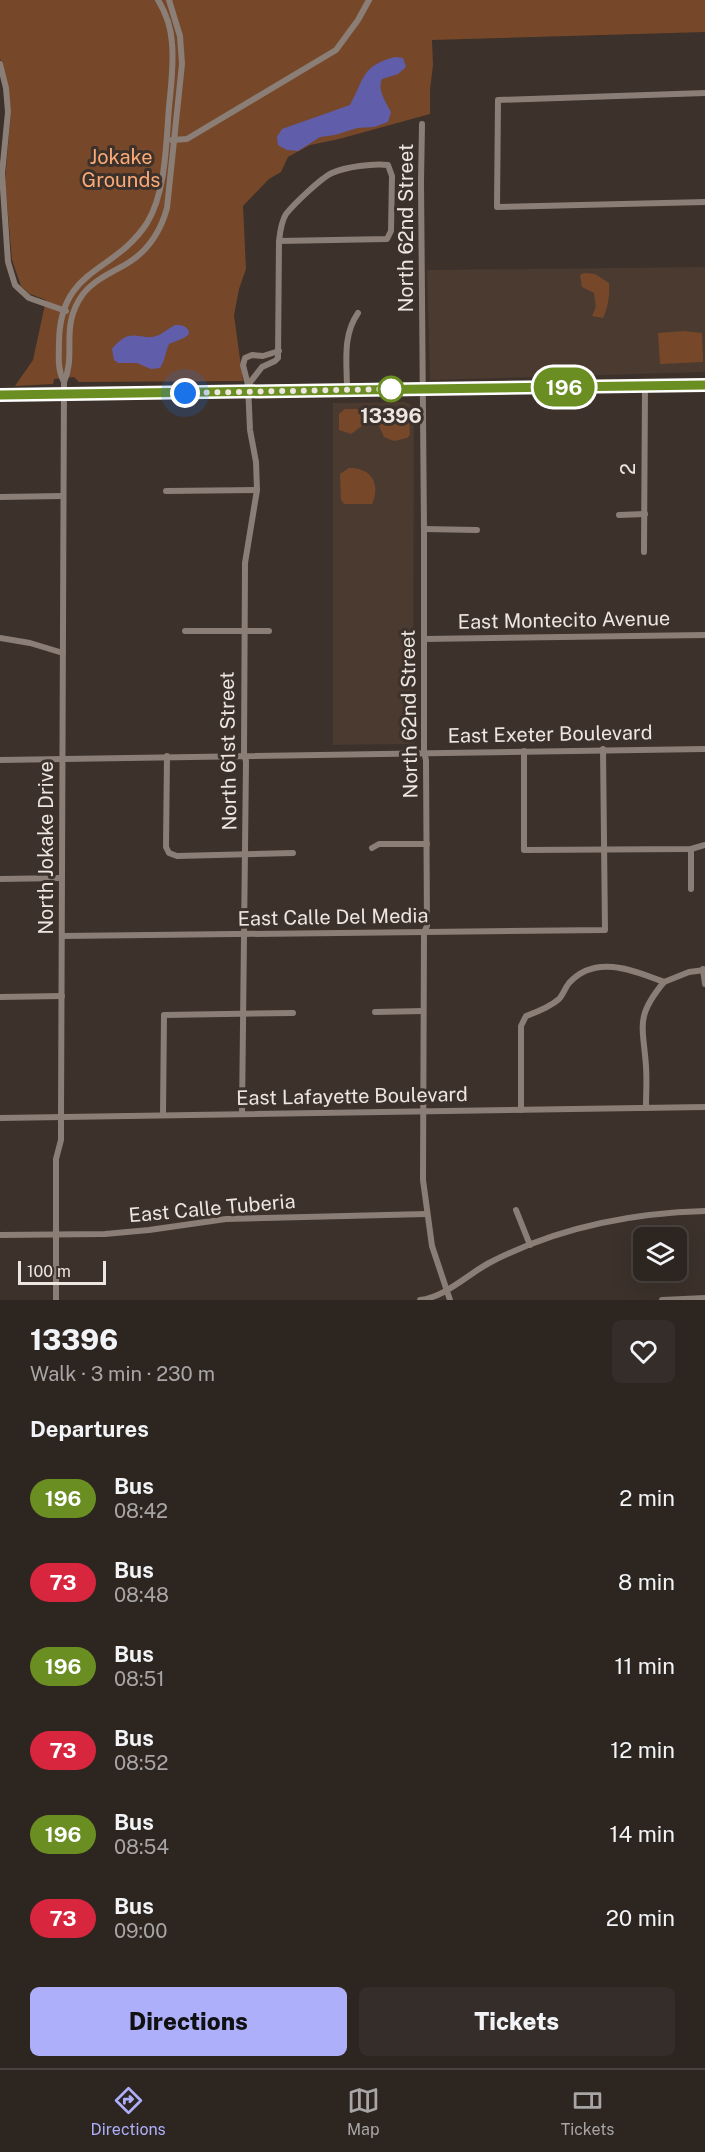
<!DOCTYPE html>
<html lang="en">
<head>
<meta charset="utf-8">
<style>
  :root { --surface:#2d2520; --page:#352d29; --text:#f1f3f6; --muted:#a7a5a5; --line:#48423e; --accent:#adaffb }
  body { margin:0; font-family:"Public Sans",sans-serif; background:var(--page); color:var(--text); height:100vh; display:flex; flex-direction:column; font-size:22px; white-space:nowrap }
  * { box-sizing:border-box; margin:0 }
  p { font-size:20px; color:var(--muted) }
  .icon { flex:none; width:33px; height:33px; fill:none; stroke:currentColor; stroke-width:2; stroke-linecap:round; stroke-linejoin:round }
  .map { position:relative; height:1300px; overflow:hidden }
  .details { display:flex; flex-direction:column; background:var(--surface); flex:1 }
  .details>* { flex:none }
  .badge { padding:0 12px; border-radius:20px; font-size:21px; line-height:39px }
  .tools { position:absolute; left:633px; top:1227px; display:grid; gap:12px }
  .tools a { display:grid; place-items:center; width:54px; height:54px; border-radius:9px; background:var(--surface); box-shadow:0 6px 24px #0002,0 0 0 2px var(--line); font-size:30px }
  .scale { position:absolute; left:18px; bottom:15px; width:88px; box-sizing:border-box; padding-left:6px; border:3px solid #ece5e0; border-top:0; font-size:16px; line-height:21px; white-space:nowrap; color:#ece5e0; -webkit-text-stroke:4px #3c312b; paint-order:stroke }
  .you { position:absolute; width:30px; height:30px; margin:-15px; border:4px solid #fff; border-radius:50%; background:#1a73e8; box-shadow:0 0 0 9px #1a73e833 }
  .map>.badge { position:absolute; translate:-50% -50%; box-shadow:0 0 0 3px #fff }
  h2 { padding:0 30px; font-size:22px; line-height:54px }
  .round { display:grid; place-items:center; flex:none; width:63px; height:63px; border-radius:9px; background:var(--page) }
  .head { display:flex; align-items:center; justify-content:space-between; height:102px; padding:0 30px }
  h1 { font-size:28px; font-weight:800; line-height:45px }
  .cta { display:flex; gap:12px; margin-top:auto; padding:12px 30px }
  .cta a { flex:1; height:69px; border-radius:9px; background:var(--accent); color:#111; font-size:24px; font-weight:800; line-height:69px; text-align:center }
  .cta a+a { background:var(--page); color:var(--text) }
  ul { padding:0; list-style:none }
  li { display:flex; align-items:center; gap:18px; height:84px; padding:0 30px }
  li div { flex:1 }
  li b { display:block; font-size:22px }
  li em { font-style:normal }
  li .badge { min-width:66px; font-weight:700; text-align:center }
  .dock { display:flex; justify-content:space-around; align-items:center; height:84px; border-top:2px solid var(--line); background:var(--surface); font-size:16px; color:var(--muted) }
  .dock a { display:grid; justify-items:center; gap:3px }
  .dock .active { color:var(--accent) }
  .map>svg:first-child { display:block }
  .built { fill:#4a3a30 }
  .green { fill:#764829 }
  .water { fill:#605eab }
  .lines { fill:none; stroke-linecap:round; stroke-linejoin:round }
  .minor { stroke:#8a7e76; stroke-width:6 }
  .major { stroke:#908bc0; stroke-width:8 }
  .line-casing { stroke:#fff; stroke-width:14 }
  .line { stroke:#6b8e23; stroke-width:9 }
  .walk { stroke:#ece5e0; stroke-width:6; stroke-dasharray:0 10.8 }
  .stop-dot { fill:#fff; stroke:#6b8e23; stroke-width:3 }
  .labels { text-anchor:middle; stroke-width:6; stroke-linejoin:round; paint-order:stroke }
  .park-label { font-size:20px; fill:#fcaa75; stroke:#3c312b }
  .street-label { font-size:20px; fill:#ece5e0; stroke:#3c312b }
  .stop-label { font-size:20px; font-weight:bold; fill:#ece5e0; stroke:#3c312b }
</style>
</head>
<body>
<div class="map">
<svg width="705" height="1300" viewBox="0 0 705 1300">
  <rect width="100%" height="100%" fill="#3c312b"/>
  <g class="built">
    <polygon points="705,267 705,372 430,380 427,270"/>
    <polygon points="405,402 414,406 413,734 416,741 413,744 333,745 333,403"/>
  </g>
  <g class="green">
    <polygon points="0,0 705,0 705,32 432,40 433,65 430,89 430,114 339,139 310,145 288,157 281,172 269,179 243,206 246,269 239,289 234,315 243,381 79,382 74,377 54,379 53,384 15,386 33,360 46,300 30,294 21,286 12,260 5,180 11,112 8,88 0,58"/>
    <path d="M584,273L595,274L609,283C610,294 608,308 603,318L592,316C598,305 595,304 594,293L582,287L580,275Z"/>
    <polygon points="684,331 702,333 703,362 660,364 658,333"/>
    <polygon points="382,408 403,408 409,414 410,435 407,438 394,441 384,437 377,421"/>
    <polygon points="345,409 361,409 364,418 362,426 351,434 339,430 339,414"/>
    <path d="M349,468C371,467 381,484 372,504H344L341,500L340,474Z"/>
  </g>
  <g class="water">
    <path d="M395,57L403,58L406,67L398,74L382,79C377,90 386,102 391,112L388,122L374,127L357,128L335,135L320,137L298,151L287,150L278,145L277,137L282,129L350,105C365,78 361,66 395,57Z"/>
    <path d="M175,325C182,325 189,326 189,334L184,338L169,344C165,353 165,361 160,368L151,369L137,363H118L114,360L112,349C132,324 140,343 159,335C165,332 169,328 175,325Z"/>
  </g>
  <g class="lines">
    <g class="minor">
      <polyline points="0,64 6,88 8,112 2,174 8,262 15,285 29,298 66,311"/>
      <polyline points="705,93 498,100 497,207 705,202"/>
      <polyline points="422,124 421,182 424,529 424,752 426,760 427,926 424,932 423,1180 432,1246 450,1300"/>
      <polyline points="172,140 187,139 336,50 358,20 369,0"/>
      <path d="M64,382C57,369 59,356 59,342C60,267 114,274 147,223C166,192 166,143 169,107C171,86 174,65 172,43C171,28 166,13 158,0"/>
      <path d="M248,385L262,367L275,361L278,358L279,241C280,232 281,222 286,214C294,204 321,178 332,173C345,167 374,163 388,165L392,176L391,231L387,239L279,241"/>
      <path d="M347,390C347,363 342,336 358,313"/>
      <polyline points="166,491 257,490"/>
      <polyline points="0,497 63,496"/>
      <polyline points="619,515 645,514"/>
      <polyline points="424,529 477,530"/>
      <polyline points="644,552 645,386"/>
      <polyline points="185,631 269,631"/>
      <polyline points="0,638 30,643 63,653"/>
      <polyline points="424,639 705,635"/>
      <polyline points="524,751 524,850 691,849 705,845"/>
      <polyline points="167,756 166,847 169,853 177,856 293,853"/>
      <polyline points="0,760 705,749"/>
      <polyline points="372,848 379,844 427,844"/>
      <polyline points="691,849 691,889"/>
      <polyline points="0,879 62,878"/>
      <polyline points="62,936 605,930 603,749"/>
      <polyline points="703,969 705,984"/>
      <polyline points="0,997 62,996"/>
      <polyline points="375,1012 423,1011"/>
      <path d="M646,1108C646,1094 647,1080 646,1066C643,1025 635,1017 664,982"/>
      <path d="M521,1110V1026L526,1016C537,1012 550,1007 559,999C563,995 565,988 569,983C595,954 633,970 664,982L689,972L705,970"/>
      <polyline points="242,1113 246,761 244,755 245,563 257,490 256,462 250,430 248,385 243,365 245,358 252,355 263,356 279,351"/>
      <polyline points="163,1115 164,1015 293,1013"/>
      <polyline points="0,1118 705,1107"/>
      <polyline points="516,1210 530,1245"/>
      <polyline points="0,1235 105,1234 149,1230 226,1219 426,1214"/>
      <path d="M56,1300V1159L61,1140V1118L64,382C77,353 59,327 83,294C95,279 113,272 128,263C149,250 161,230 167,208L182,64L180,36L169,0"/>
      <path d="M420,1300C445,1297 467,1275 489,1263C556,1228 630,1213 705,1211"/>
      <polyline points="662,1300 705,1298"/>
    </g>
    <polyline class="major" points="0,395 705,385"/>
  </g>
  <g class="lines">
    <defs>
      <polyline id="line" points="0,395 705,385"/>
    </defs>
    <use href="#line" class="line-casing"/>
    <use href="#line" class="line"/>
    <polyline class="walk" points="185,393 391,389"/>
  </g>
  <circle class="stop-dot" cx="391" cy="389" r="12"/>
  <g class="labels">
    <g class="park-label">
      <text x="121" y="164">Jokake<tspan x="121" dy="23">Grounds</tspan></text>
    </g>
    <g class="street-label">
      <text transform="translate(406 228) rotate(-90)" y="7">North 62nd Street</text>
      <text transform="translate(628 469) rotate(-90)" y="7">2</text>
      <text transform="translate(564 620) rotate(-1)" y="7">East Montecito Avenue</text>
      <text transform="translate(409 714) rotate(-91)" y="7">North 62nd Street</text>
      <text transform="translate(550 734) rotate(-1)" y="7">East Exeter Boulevard</text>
      <text transform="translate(228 751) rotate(-91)" y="7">North 61st Street</text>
      <text transform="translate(46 848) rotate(-90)" y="7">North Jokake Drive</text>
      <text transform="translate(333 917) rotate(-1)" y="7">East Calle Del Media</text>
      <text transform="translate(352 1096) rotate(-1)" y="7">East Lafayette Boulevard</text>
      <text transform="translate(212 1208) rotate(-5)" y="7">East Calle Tuberia</text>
    </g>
    <g class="stop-label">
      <text x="391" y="423">13396</text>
    </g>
  </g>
</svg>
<div class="tools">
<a><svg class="icon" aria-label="layers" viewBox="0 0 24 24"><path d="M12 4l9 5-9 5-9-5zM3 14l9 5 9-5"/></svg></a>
</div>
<div class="scale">100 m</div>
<div class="you" style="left:185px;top:393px"></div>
<b class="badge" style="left:564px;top:387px;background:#6b8e23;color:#fff">196</b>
</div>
<section class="details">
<div class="head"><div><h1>13396</h1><p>Walk · 3 min · 230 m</p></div><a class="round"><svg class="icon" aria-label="heart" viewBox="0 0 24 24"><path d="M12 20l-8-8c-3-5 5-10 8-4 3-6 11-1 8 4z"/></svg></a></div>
<h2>Departures</h2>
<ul>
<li><span class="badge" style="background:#6b8e23;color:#fff">196</span><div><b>Bus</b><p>08:42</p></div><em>2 min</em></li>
<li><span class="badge" style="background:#d7263d;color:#fff">73</span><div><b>Bus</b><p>08:48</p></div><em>8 min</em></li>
<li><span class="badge" style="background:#6b8e23;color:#fff">196</span><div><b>Bus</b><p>08:51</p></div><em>11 min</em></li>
<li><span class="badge" style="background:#d7263d;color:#fff">73</span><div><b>Bus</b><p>08:52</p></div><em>12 min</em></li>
<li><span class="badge" style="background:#6b8e23;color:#fff">196</span><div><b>Bus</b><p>08:54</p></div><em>14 min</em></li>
<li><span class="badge" style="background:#d7263d;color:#fff">73</span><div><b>Bus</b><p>09:00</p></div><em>20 min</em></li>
</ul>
<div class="cta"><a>Directions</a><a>Tickets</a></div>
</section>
<nav class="dock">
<a class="active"><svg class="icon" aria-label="directions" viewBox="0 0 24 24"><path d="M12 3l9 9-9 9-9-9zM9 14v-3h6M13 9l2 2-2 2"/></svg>Directions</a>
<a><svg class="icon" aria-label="map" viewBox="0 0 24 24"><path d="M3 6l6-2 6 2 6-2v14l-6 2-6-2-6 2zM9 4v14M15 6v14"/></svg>Map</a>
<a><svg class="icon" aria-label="tickets" viewBox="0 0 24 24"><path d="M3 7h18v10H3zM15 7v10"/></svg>Tickets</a>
</nav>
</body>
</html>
